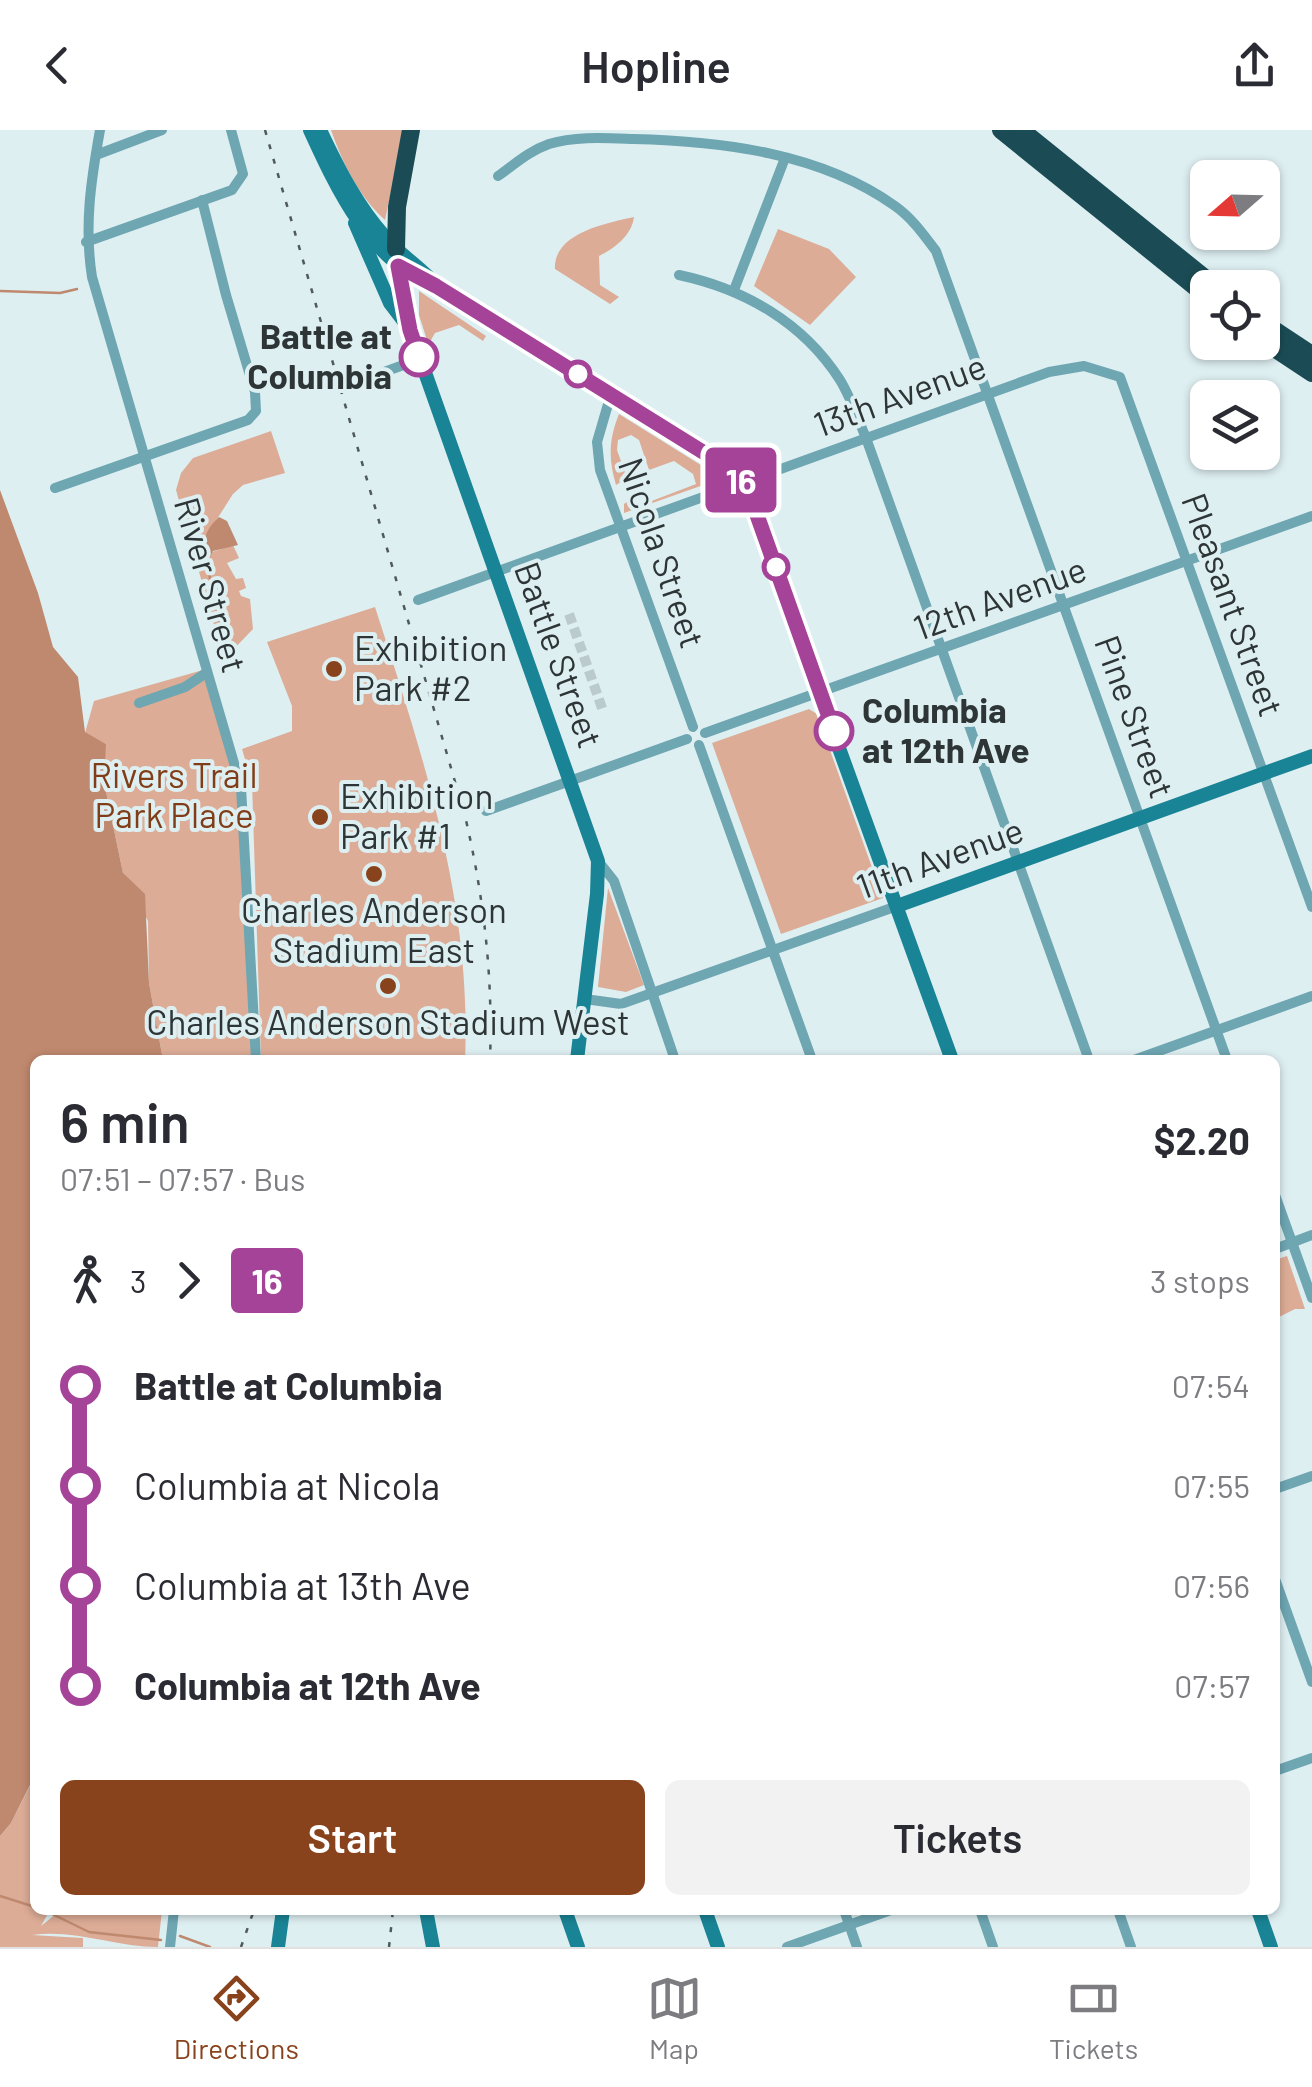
<!DOCTYPE html>
<html lang="en">
<head>
<meta charset="utf-8">
<style>
  :root { --surface:#fff; --page:#f2f2f3; --text:#2b2b33; --muted:#7c7c81; --line:#e1e1e2; --accent:#89431c }
  body { margin:0; font-family:Barlow,sans-serif; background:var(--page); color:var(--text); height:100vh; display:flex; flex-direction:column; font-size:38px; white-space:nowrap }
  * { box-sizing:border-box; margin:0 }
  p { font-size:32px; color:var(--muted) }
  .icon { flex:none; width:55px; height:55px; fill:none; stroke:currentColor; stroke-width:2; stroke-linecap:round; stroke-linejoin:round }
  .map { position:relative; flex:1; overflow:hidden }
  .side { position:absolute; left:30px; top:925px; width:1250px; height:860px; display:flex; flex-direction:column; background:var(--surface); border-radius:15px; box-shadow:0 2px 8px #0004 }
  .side>* { flex:none }
  .badge { padding:0 20px; border-radius:8px; font-size:35px; line-height:65px }
  .needle { width:65px; rotate:250deg }
  .controls { position:absolute; left:1190px; top:30px; display:grid; gap:20px }
  .controls a { display:grid; place-items:center; width:90px; height:90px; border-radius:15px; background:var(--surface); box-shadow:0 2px 8px #0004; font-size:50px }
  .map>.badge { position:absolute; translate:-50% -50%; box-shadow:0 0 0 5px #fff }
  .legs { display:flex; align-items:center; gap:15px; height:110px; padding:0 30px; font-size:32px }
  .legs p { margin-inline-start:auto }
  .overview { display:flex; align-items:center; justify-content:space-between; height:170px; padding:0 30px }
  h1 { font-size:55px; font-weight:600; line-height:75px }
  .action { display:flex; gap:20px; margin-top:auto; padding:20px 30px }
  .action a { flex:1; height:115px; border-radius:15px; background:var(--accent); color:#fff; font-size:40px; font-weight:600; line-height:115px; text-align:center }
  .action a+a { background:var(--page); color:var(--text) }
  ul { padding:0 30px; list-style:none }
  li { display:flex; align-items:center; gap:35px; height:100px; font-size:38px }
  li i { display:grid; place-items:center; width:15px; height:100%; margin:0 12px; background:currentColor }
  li i::after { content:''; width:25px; height:25px; margin:-12px; border:8px solid; border-radius:50%; background:var(--surface) }
  li p { margin-inline-start:auto }
  li:first-child i { background:linear-gradient(#0000 50%,currentColor 0) }
  li:last-child i { background:linear-gradient(currentColor 50%,#0000 0) }
  header { display:flex; justify-content:space-between; align-items:center; height:130px; padding:0 30px; background:var(--surface); font-size:45px; font-weight:600 }
  .tabs { display:flex; justify-content:space-around; align-items:center; height:140px; border-top:2px solid var(--line); background:var(--surface); font-size:28px; color:var(--muted) }
  .tabs a { display:grid; justify-items:center; gap:5px }
  .tabs .active { color:var(--accent) }
  .map>svg:first-child { display:block }
  .green { fill:#dcac96 }
  .water { fill:#bf896f }
  .lines { fill:none; stroke-linecap:round; stroke-linejoin:round }
  .stream { stroke:#bf896f; stroke-width:2.5 }
  .street-tunnel { stroke:#bbcacc; stroke-width:10; stroke-dasharray:10 5; stroke-linecap:butt }
  .street { stroke:#6ea6b2; stroke-width:10 }
  .secondary { stroke:#198495; stroke-width:14 }
  .highway { stroke:#1b4c55; stroke-width:18 }
  .rail { stroke:#515a5b; stroke-width:2.5; stroke-dasharray:5 10; stroke-linecap:butt }
  .line-1-casing { stroke:#fff; stroke-width:22 }
  .line-1 { stroke:#a54399; stroke-width:15 }
  .stop-1-dot { fill:#fff; stroke:#a54399; stroke-width:5 }
  .poi-dot { fill:#89431c; stroke:#deeff2; stroke-width:4 }
  .labels { text-anchor:middle; stroke-width:8; stroke-linejoin:round; paint-order:stroke }
  .stop-label { font-size:35px; font-weight:bold; fill:#2e3536; stroke:#deeff2; text-anchor:end }
  .street-label { font-size:35px; fill:#2e3536; stroke:#deeff2 }
  .poi-label { font-size:35px; fill:#2e3536; stroke:#deeff2; text-anchor:start }
  .park-label { font-size:35px; fill:#813d17; stroke:#deeff2 }
</style>
</head>
<body>
<header><svg class="icon" aria-label="back" viewBox="0 0 24 24"><path d="M15 5l-7 7 7 7"/></svg>Hopline<svg class="icon" aria-label="share" viewBox="0 0 24 24"><path d="M12 15V3M7 8l5-5 5 5M5 13v7h14v-7"/></svg></header>
<div class="map">
<svg width="1312" height="1817" viewBox="0 0 1312 1817">
  <rect width="100%" height="100%" fill="#deeff2"/>
  <g class="green">
    <path d="M331,0H404L385,90C359,67 342,32 331,0Z"/>
    <path d="M634,87C632,105 614,119 599,126L600,155L619,167L610,174L555,139C553,103 607,93 634,87Z"/>
    <polygon points="778,99 829,119 856,147 810,195 754,156"/>
    <polygon points="419,161 486,206 483,211 459,195 435,203 431,210 437,232 434,232 419,185"/>
    <path d="M619,284L712,342L709,353L624,383V374L632,368L636,377L696,354L693,344L674,331L649,340L639,310L631,305L618,310L617,320L627,348L616,355C608,328 609,309 619,284Z"/>
    <polygon points="271,301 285,343 243,355 233,364 203,411 207,432 212,422 233,415 239,428 227,433 236,449 243,448 246,458 239,461 241,466 250,469 253,499 231,522 216,528 220,517 216,502 176,360 181,343 193,328"/>
    <path d="M375,477C423,626 472,772 465,930H261L252,653L242,619L292,601V576L267,512Z"/>
    <polygon points="203,540 238,657 253,930 163,930 149,853 148,791 123,743 105,657 106,614 85,603 94,571"/>
    <polygon points="809,579 817,584 883,768 781,804 712,613"/>
    <polygon points="608,758 644,855 626,862 598,857"/>
    <polygon points="1287,1126 1305,1179 1295,1179 1275,1189 1275,1130"/>
    <path d="M35,1646V1780H50L41,1796L61,1780H162L158,1817C115,1817 75,1799 32,1805L83,1808V1817H0V1706L11,1693Z"/>
  </g>
  <g class="water">
    <polygon points="0,360 38,463 53,517 78,547 85,602 106,614 105,657 123,743 145,764 149,853 163,930 35,930 35,1645 11,1693 0,1706"/>
    <path d="M219,387L227,391L238,415L213,421L207,434C202,413 203,402 219,387Z"/>
  </g>
  <g class="lines">
    <g class="stream">
      <polyline points="0,161 60,163 77,159"/>
      <polyline points="207,434 219,491"/>
      <polyline points="0,1766 35,1777"/>
      <polyline points="44,1780 89,1802 161,1810"/>
      <polyline points="180,1806 210,1817"/>
    </g>
    <polyline class="street-tunnel" points="569,484 603,581"/>
    <g class="street">
      <path d="M100,0C91,50 84,96 92,147L241,657L256,930"/>
      <polyline points="96,25 162,0"/>
      <path d="M498,46C515,34 529,21 549,14C575,6 606,8 633,9C721,11 821,23 895,76C912,88 924,105 936,121L1227,930"/>
      <polyline points="86,112 232,60 243,44 231,0"/>
      <path d="M679,145C744,159 803,192 840,250C851,268 858,289 866,308L1089,930"/>
      <polyline points="734,160 785,28"/>
      <polyline points="362,250 420,229"/>
      <polyline points="611,264 597,312 600,340 693,597"/>
      <polyline points="55,358 248,290 256,281 255,262 226,165 202,70"/>
      <polyline points="418,470 1049,242 1084,236 1120,247 1312,777"/>
      <polyline points="139,573 185,557 206,543"/>
      <polyline points="705,603 1312,386"/>
      <polyline points="699,615 812,930"/>
      <polyline points="486,681 687,609"/>
      <polyline points="599,732 614,751 675,930"/>
      <polyline points="585,869 621,874 897,776"/>
      <polyline points="1134,930 1312,866"/>
      <polyline points="1275,1065 1312,1168"/>
      <polyline points="1275,1119 1312,1105"/>
      <polyline points="1275,1359 1312,1346"/>
      <polyline points="1275,1449 1312,1552"/>
      <polyline points="1275,1641 1312,1628"/>
      <polyline points="844,1780 857,1817"/>
      <polyline points="980,1780 993,1817"/>
      <polyline points="1118,1780 1131,1817"/>
      <polyline points="170,1817 174,1780"/>
      <polyline points="787,1817 891,1780"/>
    </g>
    <g class="secondary">
      <path d="M310,0C337,59 371,133 436,156L727,337L743,353L952,930"/>
      <path d="M320,0C338,38 357,76 385,107C400,125 420,137 436,155"/>
      <polyline points="355,93 390,173 406,194"/>
      <polyline points="398,134 410,200 598,731 597,764 577,930"/>
      <polyline points="897,776 1312,626"/>
      <polyline points="426,1780 433,1817"/>
      <polyline points="565,1780 578,1817"/>
      <polyline points="705,1780 718,1817"/>
      <polyline points="1258,1780 1271,1817"/>
      <polyline points="278,1817 283,1780"/>
    </g>
    <g class="highway">
      <polyline points="1001,0 1208,167"/>
      <polyline points="1021,0 1217,158"/>
      <polyline points="396,119 397,77 411,0"/>
      <polyline points="1262,192 1312,225"/>
      <polyline points="1262,210 1312,243"/>
    </g>
    <g class="rail">
      <path d="M265,0L465,686C484,767 493,847 490,930"/>
      <polyline points="241,1817 254,1780"/>
      <polyline points="389,1817 393,1780"/>
    </g>
  </g>
  <g class="lines">
    <defs>
      <polyline id="line-1" points="419,227 410,200 398,136 436,156 727,337 743,353 752,371 834,601"/>
    </defs>
    <use href="#line-1" class="line-1-casing"/>
    <use href="#line-1" class="line-1"/>
  </g>
  <g class="stop-1-dot">
    <circle cx="419" cy="227" r="18"/>
    <circle cx="578" cy="244" r="12"/>
    <circle cx="776" cy="437" r="12"/>
    <circle cx="834" cy="601" r="18"/>
  </g>
  <g class="poi-dot">
    <circle cx="334" cy="539" r="10"/>
    <circle cx="320" cy="687" r="10"/>
    <circle cx="374" cy="744" r="10"/>
    <circle cx="388" cy="856" r="10"/>
  </g>
  <g class="labels">
    <g class="stop-label">
      <text x="392" y="219">Battle at<tspan x="392" dy="40">Columbia</tspan></text>
      <text x="862" y="593" text-anchor="start">Columbia<tspan x="862" dy="40">at 12th Ave</tspan></text>
    </g>
    <g class="street-label">
      <text transform="translate(900 266) rotate(-20)" y="12">13th Avenue</text>
      <text transform="translate(661 423) rotate(71)" y="12">Nicola Street</text>
      <text transform="translate(210 455) rotate(74)" y="12">River Street</text>
      <text transform="translate(1000 469) rotate(-20)" y="12">12th Avenue</text>
      <text transform="translate(1232 475) rotate(70)" y="12">Pleasant Street</text>
      <text transform="translate(558 525) rotate(70)" y="12">Battle Street</text>
      <text transform="translate(1134 587) rotate(70)" y="12">Pine Street</text>
      <text transform="translate(940 729) rotate(-20)" y="12">11th Avenue</text>
    </g>
    <g class="poi-label">
      <text x="354" y="531">Exhibition<tspan x="354" dy="40">Park #2</tspan></text>
      <text x="340" y="679">Exhibition<tspan x="340" dy="40">Park #1</tspan></text>
      <text x="374" y="793" text-anchor="middle">Charles Anderson<tspan x="374" dy="40">Stadium East</tspan></text>
      <text x="388" y="905" text-anchor="middle">Charles Anderson Stadium West</text>
    </g>
    <g class="park-label">
      <text x="174" y="658">Rivers Trail<tspan x="174" dy="40">Park Place</tspan></text>
    </g>
  </g>
</svg>
<div class="controls">
<a><svg class="needle" viewBox="-14 -14 28 28"><path d="M0-13l5 13h-10z" fill="#e53935"/><path d="M0 13l5-13h-10z" fill="#7c7c81"/></svg></a>
<a><svg class="icon" aria-label="locate" viewBox="0 0 24 24"><circle cx="12" cy="12" r="6"/><path d="M12 2v4M12 18v4M2 12h4M18 12h4"/></svg></a>
<a><svg class="icon" aria-label="layers" viewBox="0 0 24 24"><path d="M12 4l9 5-9 5-9-5zM3 14l9 5 9-5"/></svg></a>
</div>
<b class="badge" style="left:741px;top:350px;background:#a54399;color:#fff">16</b>
<section class="side">
<div class="overview"><div><h1>6 min</h1><p>07:51 – 07:57 · Bus</p></div><b>$2.20</b></div>
<div class="legs"><svg class="icon" aria-label="walk" viewBox="0 0 24 24"><circle cx="13" cy="4" r="2"/><path d="M13 8l-2 6 4 7M11 14l-3 7M7 12l3-4h3l4 4"/></svg>3<svg class="icon" aria-label="forward" viewBox="0 0 24 24"><path d="M9 5l7 7-7 7"/></svg><b class="badge" style="background:#a54399;color:#fff">16</b><p>3 stops</p></div>
<ul>
<li><i style="color:#a54399"></i><b>Battle at Columbia</b><p>07:54</p></li>
<li><i style="color:#a54399"></i><span>Columbia at Nicola</span><p>07:55</p></li>
<li><i style="color:#a54399"></i><span>Columbia at 13th Ave</span><p>07:56</p></li>
<li><i style="color:#a54399"></i><b>Columbia at 12th Ave</b><p>07:57</p></li>
</ul>
<div class="action"><a>Start</a><a>Tickets</a></div>
</section>
</div>
<nav class="tabs">
<a class="active"><svg class="icon" aria-label="directions" viewBox="0 0 24 24"><path d="M12 3l9 9-9 9-9-9zM9 14v-3h6M13 9l2 2-2 2"/></svg>Directions</a>
<a><svg class="icon" aria-label="map" viewBox="0 0 24 24"><path d="M3 6l6-2 6 2 6-2v14l-6 2-6-2-6 2zM9 4v14M15 6v14"/></svg>Map</a>
<a><svg class="icon" aria-label="tickets" viewBox="0 0 24 24"><path d="M3 7h18v10H3zM15 7v10"/></svg>Tickets</a>
</nav>
</body>
</html>
